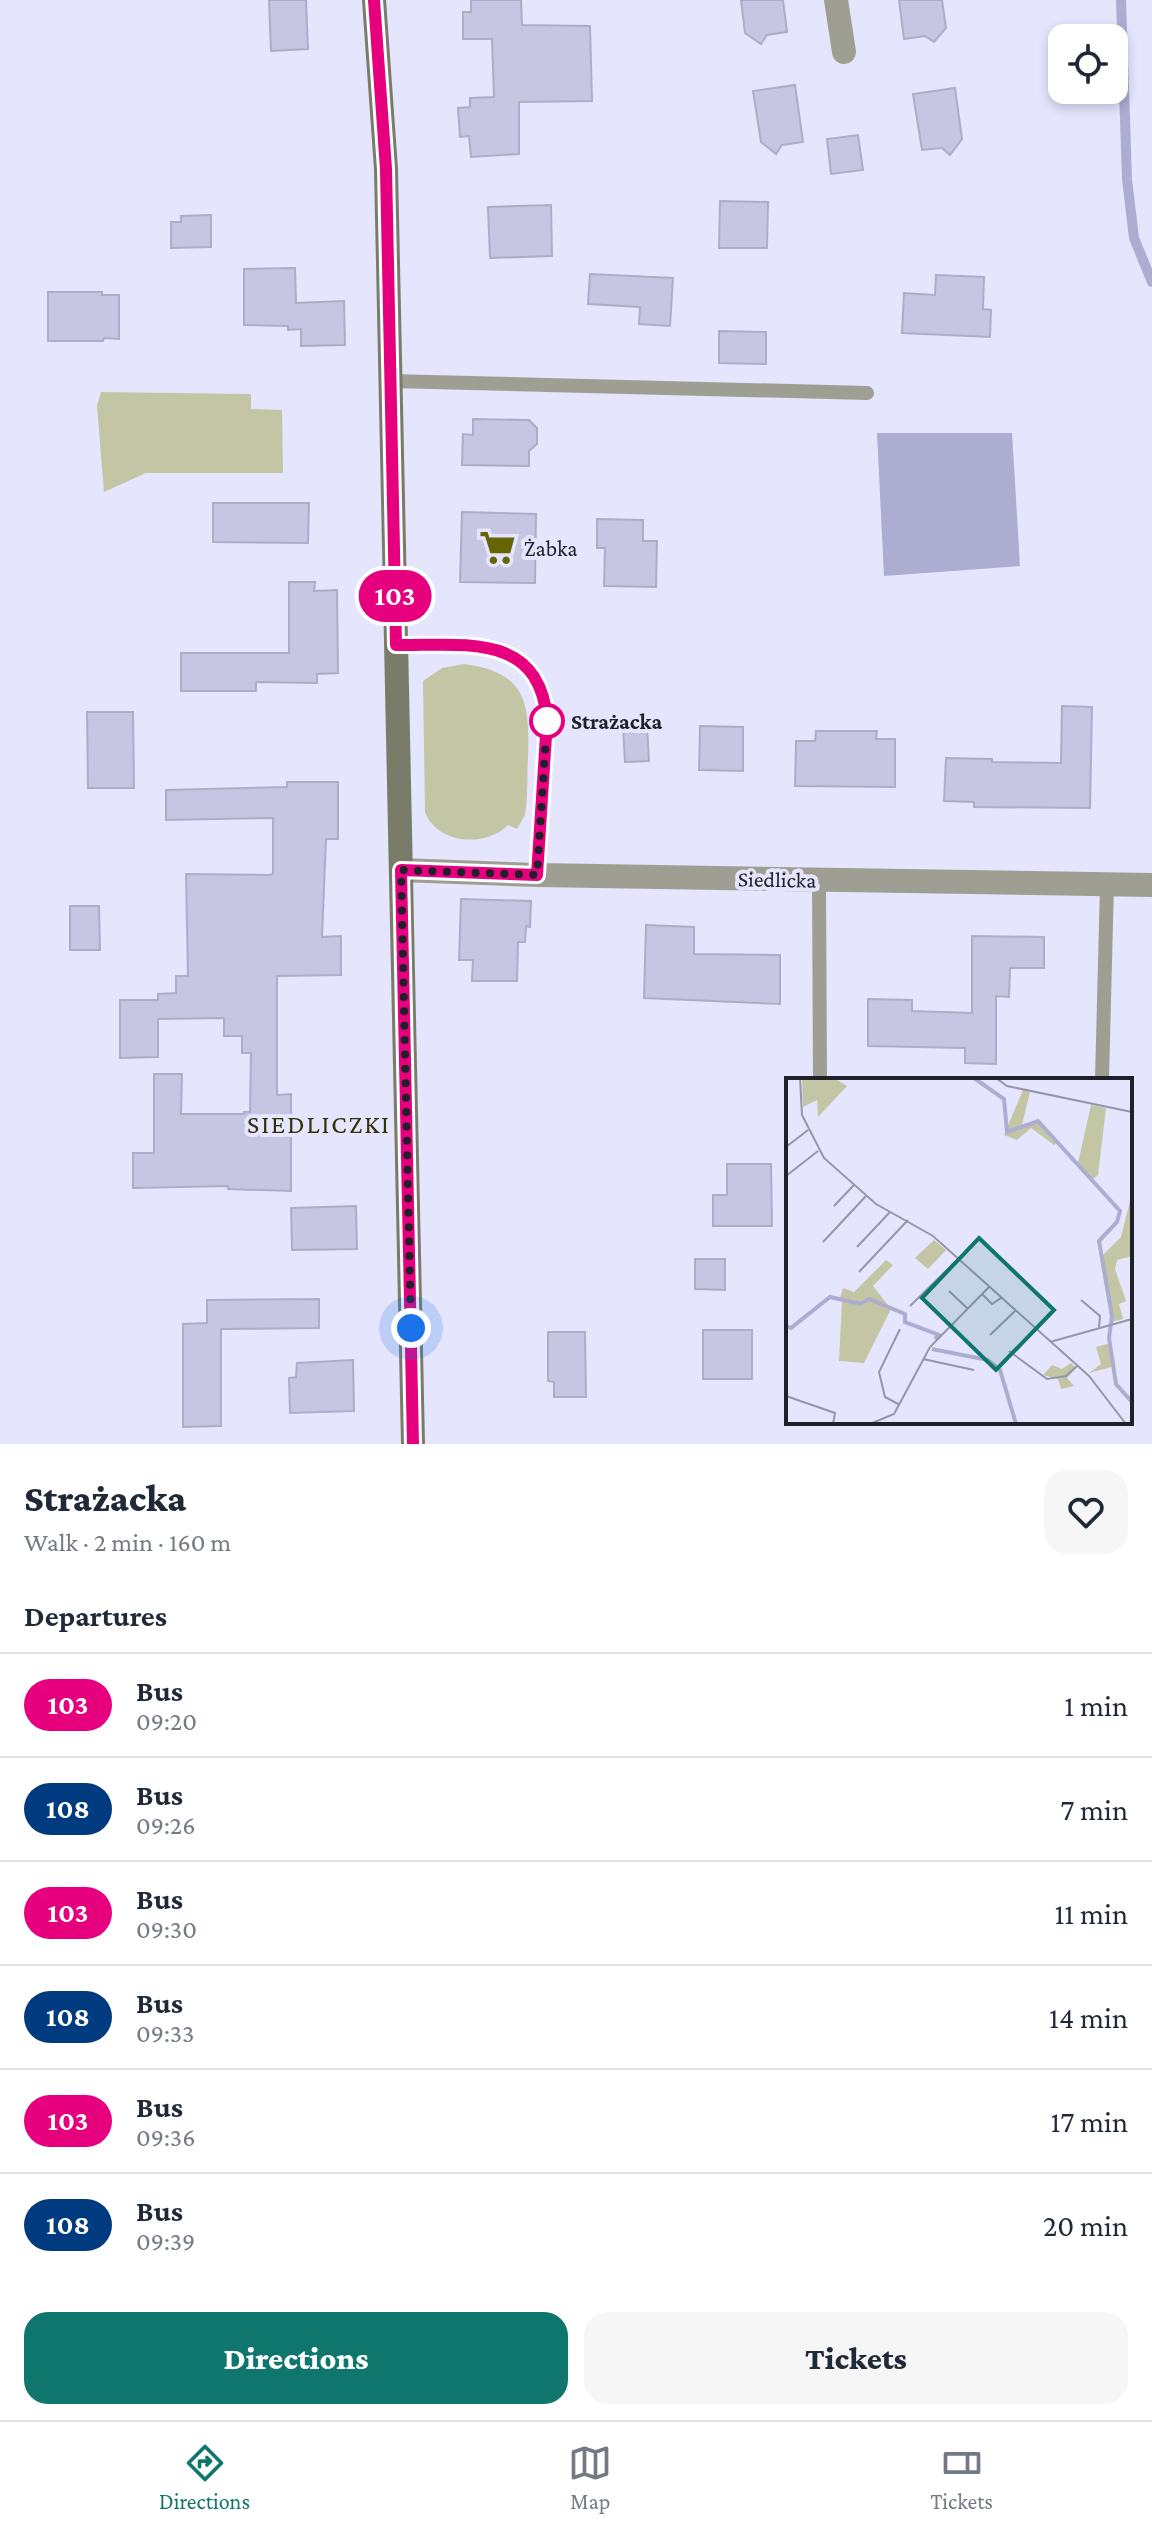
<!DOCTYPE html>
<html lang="en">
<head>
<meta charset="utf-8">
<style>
  :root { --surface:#fff; --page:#f6f6f7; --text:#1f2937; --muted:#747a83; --line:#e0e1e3; --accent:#0f766e }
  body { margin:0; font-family:"Crimson Pro",serif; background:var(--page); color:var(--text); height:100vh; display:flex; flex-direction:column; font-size:30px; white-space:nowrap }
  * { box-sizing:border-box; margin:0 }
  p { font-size:26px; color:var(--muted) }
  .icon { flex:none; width:44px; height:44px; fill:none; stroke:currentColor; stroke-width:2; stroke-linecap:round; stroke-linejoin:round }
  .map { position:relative; height:1444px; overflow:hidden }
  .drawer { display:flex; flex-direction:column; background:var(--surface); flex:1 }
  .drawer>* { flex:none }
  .badge { padding:0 16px; border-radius:26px; font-size:28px; line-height:52px }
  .controls { position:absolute; left:1048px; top:24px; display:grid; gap:16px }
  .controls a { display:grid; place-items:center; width:80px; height:80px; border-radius:16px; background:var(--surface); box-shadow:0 4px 12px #0003; font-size:40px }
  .you { position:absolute; width:40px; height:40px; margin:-20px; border:6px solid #fff; border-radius:50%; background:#1a73e8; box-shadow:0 0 0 12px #1a73e833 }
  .map>.badge { position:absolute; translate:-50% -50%; box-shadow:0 0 0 4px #fff }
  h2 { padding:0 24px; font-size:30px; line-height:72px }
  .round { display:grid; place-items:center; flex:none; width:84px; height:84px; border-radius:24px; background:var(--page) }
  .overview { display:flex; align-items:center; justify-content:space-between; height:136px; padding:0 24px }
  h1 { font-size:38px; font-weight:800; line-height:60px }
  .button { display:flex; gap:16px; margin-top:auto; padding:16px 24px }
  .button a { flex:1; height:92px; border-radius:24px; background:var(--accent); color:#fff; font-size:32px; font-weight:800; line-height:92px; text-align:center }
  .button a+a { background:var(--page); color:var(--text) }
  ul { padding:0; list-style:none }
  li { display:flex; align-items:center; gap:24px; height:104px; padding:0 24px; border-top:2px solid var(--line) }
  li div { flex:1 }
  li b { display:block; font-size:30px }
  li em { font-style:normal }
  li .badge { min-width:88px; font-weight:700; text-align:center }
  .tab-bar { display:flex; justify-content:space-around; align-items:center; height:112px; border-top:2px solid var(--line); background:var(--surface); font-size:22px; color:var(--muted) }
  .tab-bar a { display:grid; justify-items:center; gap:4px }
  .tab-bar .on { color:var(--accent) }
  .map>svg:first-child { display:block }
  .green { fill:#c3c6a5 }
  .water { fill:#adacd1 }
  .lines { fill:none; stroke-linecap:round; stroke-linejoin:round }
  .stream { stroke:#adacd1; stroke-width:10 }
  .building { fill:#c6c5e2; stroke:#adadc9; stroke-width:2 }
  .lane { stroke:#9e9f92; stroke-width:14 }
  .street { stroke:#9e9f92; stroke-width:24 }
  .secondary { stroke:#7a7c6a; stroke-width:24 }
  .line-casing { stroke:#fff; stroke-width:18 }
  .line { stroke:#e6007e; stroke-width:12 }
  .walk { stroke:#20202b; stroke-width:8; stroke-dasharray:0 14.4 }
  .stop-dot { fill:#fff; stroke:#e6007e; stroke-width:4 }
  .labels { text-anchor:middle; stroke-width:8; stroke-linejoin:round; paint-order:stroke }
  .poi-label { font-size:22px; fill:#20202b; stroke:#e5e5fd; text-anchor:start }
  .stop-label { font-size:22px; font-weight:bold; fill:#20202b; stroke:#e5e5fd; text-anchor:start }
  .street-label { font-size:22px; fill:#20202b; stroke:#e5e5fd }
  .quarter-label { font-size:26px; letter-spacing:2px; fill:#303107; stroke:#e5e5fd }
  .inset-river { fill:none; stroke:#adacd1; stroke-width:4 }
  .inset-road { fill:none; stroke:#9696a9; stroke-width:2 }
  .view { fill:#0f766e; fill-opacity:0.15; stroke:#0f766e; stroke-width:4 }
  .inset-edge { fill:none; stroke:#20202b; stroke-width:4 }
</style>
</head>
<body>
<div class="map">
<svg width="1152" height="1444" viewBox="0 0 1152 1444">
  <rect width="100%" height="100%" fill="#e5e5fd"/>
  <g class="green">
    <polygon points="101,392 251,394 251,409 282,410 283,473 146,473 104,492 97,406"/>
    <path d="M464,664C526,672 530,702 528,758C527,776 528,796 525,815L517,829L508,825C485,848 437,844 425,812L423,681L442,668Z"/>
  </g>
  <polygon class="water" points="877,433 1012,433 1020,566 884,576"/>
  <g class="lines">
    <polyline class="stream" points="1121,0 1127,179 1134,238 1152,282"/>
  </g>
  <g class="building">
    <polygon points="269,0 306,0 308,49 271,51"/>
    <polygon points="471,0 521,0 522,25 590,26 592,101 519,102 519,154 471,157 469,136 460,137 458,108 470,107 470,98 494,97 492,39 463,39 463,12 471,12"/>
    <polygon points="741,0 783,0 787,32 767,35 761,44 745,33"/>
    <polygon points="899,0 942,0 946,28 934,42 925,36 904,39"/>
    <polygon points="795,85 803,142 782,145 776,154 761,142 753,91"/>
    <polygon points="955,88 962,139 950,155 942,148 922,150 913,94"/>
    <polygon points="858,135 863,170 831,174 827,139"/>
    <polygon points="720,201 768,202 767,248 719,248"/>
    <polygon points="551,205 552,256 490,258 488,207"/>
    <polygon points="211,215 211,247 171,248 171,222 181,222 181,216"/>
    <polygon points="295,268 296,303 344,301 345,345 301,346 301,329 288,330 288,326 244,325 244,269"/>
    <polygon points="590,274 673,278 670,326 639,324 640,307 588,304"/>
    <polygon points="936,275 984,277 983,309 991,310 990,337 902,333 904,293 935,295"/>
    <polygon points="48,292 102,292 102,295 119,295 119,339 104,338 103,341 48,341"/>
    <polygon points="719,331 766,332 766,364 719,363"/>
    <polygon points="473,419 529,420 537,428 537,444 529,451 529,466 462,465 463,434 473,435"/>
    <polygon points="213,503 309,503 308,543 213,542"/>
    <polygon points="462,512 536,514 535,583 460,582"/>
    <polygon points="597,519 643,520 643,541 657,541 656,587 604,586 605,548 597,548"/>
    <polygon points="289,582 315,582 314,591 337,590 338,673 317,674 317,683 256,682 256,691 181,691 181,653 289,653"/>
    <polygon points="1062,706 1092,707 1090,808 974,807 974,802 944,801 946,758 992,759 992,762 1061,763"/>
    <polygon points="87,712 133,712 134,788 88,788"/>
    <polygon points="623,726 647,726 649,761 625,762"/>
    <polygon points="700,726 743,727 743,771 699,770"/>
    <polygon points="816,731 877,731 876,739 895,739 895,787 795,786 796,741 815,741"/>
    <polygon points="287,782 338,782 338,839 326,839 322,937 341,936 341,975 277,976 277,1095 291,1094 291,1191 228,1189 228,1186 133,1188 133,1153 154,1153 154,1074 182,1074 181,1114 244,1114 244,1112 250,1112 251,1053 242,1053 242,1036 224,1036 224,1018 158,1019 158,1057 120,1058 120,1000 158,1000 158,994 176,993 176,976 188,976 186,874 271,875 273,873 273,818 166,820 166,790 287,787"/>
    <polygon points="461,899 531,901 530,927 526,926 525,942 518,942 517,981 472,981 473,960 459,960"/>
    <polygon points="70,906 99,906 100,950 70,950"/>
    <polygon points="646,925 694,927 694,954 780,955 780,1004 644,998"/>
    <polygon points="972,936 1044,937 1044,968 1010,968 1009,997 996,996 996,1064 965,1063 965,1048 868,1046 868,999 912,1000 912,1011 972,1013"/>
    <polygon points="727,1164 771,1164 772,1226 713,1226 713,1195 727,1195"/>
    <polygon points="356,1206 357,1249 292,1250 291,1208"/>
    <polygon points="695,1259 725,1259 725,1290 695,1289"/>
    <polygon points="319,1299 319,1328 221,1329 221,1426 183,1427 183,1324 207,1323 207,1300"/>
    <rect x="703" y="1330" width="49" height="49"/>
    <polygon points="548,1332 585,1332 586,1397 554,1397 554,1382 548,1381"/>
    <polygon points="353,1360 354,1411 290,1413 289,1378 296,1377 297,1363"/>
  </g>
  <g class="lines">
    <g class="lane">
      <polyline points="391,381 867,393"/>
      <path d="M396,645C463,646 539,631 547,720L537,875"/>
      <polyline points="819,879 820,1080"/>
      <polyline points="1102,1080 1107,884"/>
    </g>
    <g class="street">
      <polyline points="836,0 844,52"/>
      <polyline points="401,870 537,875 1152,885"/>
    </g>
    <polyline class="secondary" points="374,0 386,169 413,1444"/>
  </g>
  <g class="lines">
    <defs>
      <path id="line" d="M374,0L386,169L396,645C462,646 540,631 547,720L537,875L401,870L413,1444"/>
    </defs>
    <use href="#line" class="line-casing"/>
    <use href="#line" class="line"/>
    <polyline class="walk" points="411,1328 401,870 537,875 547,721"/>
  </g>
  <defs>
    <symbol id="supermarket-bare" viewBox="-9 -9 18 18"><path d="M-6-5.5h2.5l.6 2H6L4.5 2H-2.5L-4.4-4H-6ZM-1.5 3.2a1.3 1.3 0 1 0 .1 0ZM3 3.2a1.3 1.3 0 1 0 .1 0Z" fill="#636602" stroke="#e5e5fd" stroke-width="2.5" paint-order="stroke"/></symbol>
  </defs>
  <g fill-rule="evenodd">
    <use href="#supermarket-bare" x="472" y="522" width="51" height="51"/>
  </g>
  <circle class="stop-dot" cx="547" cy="721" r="16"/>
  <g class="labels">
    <g class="poi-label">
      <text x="524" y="556">Żabka</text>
    </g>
    <g class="stop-label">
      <text x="571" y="729">Strażacka</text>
    </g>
    <g class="street-label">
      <text transform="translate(777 879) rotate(1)" y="8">Siedlicka</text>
    </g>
    <g class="quarter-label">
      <text x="319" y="1133">SIEDLICZKI</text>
    </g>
  </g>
  <g transform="translate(786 1078)">
    <rect width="346" height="346" fill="#e5e5fd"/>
    <path d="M16,0H48L61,8L32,39L31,22L17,29ZM237,12L244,14L236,47L251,43L271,64L268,67L245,50L231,62L218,57ZM305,27L320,30L312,97L307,101L292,85ZM344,123L346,178L331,182L329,191L340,223L333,226L337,241L325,244L314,180L335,159ZM148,162L160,172L142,191L129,180ZM100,182L107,187L87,208L105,231L78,285L53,283L56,222L74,228L82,221L75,226L54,220L57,210L68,214ZM324,265L329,288L303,295L315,286L310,269ZM285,285L290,290L281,300L288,308L275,311L272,301L257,297L266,287L276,291Z" fill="#c3c6a5"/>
    <path class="inset-river" d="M188,0L218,21L221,54L252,43L334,133L331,144L313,163L326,238L323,260L330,306L345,323M0,248L5,250L44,219L74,226L83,221L119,236V244L153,257L149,261M146,271L202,282L214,292L230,346"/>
    <path class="inset-road" d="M14,0L16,37L38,80L90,126L147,158L303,298L340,346M210,0L221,8L346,34M0,69L22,52M0,98L32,73M48,128L68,107M37,164L80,118M71,169L104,134M73,194L122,142M163,213L182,231M196,216L206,226L215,220M295,222L314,238L313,249M124,228L172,181M204,257L229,233M264,264L346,241M223,273L261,301L280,298L291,288M137,281L188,292M0,318L49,335L47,346M114,327L99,319L93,294L114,251M84,346L108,336L144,269L203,209"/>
    <path class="view" d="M193,160L268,232L210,292L136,220Z"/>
    <rect width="346" height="346" class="inset-edge"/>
  </g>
</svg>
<div class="controls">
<a><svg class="icon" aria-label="locate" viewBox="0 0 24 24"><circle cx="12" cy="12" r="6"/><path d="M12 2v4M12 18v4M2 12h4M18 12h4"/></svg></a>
</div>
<div class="you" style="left:411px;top:1328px"></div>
<b class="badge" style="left:395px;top:596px;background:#e6007e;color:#fff">103</b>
</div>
<section class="drawer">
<div class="overview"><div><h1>Strażacka</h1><p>Walk · 2 min · 160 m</p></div><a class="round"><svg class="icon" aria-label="heart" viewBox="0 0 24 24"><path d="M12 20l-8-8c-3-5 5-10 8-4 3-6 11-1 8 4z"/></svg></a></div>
<h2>Departures</h2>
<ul>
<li><span class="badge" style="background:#e6007e;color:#fff">103</span><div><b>Bus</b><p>09:20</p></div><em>1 min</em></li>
<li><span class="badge" style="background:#003b80;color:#fff">108</span><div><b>Bus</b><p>09:26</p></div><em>7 min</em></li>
<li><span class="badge" style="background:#e6007e;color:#fff">103</span><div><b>Bus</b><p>09:30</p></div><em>11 min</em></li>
<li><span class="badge" style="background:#003b80;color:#fff">108</span><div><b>Bus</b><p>09:33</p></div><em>14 min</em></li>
<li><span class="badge" style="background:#e6007e;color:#fff">103</span><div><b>Bus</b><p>09:36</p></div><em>17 min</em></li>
<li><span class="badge" style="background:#003b80;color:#fff">108</span><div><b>Bus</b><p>09:39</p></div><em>20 min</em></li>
</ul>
<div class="button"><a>Directions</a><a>Tickets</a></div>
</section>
<nav class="tab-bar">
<a class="on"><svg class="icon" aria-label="directions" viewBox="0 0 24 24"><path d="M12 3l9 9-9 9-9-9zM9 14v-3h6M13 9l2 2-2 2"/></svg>Directions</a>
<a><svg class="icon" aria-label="map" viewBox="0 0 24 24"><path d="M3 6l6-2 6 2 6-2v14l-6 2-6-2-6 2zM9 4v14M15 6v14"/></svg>Map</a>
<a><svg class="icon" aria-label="tickets" viewBox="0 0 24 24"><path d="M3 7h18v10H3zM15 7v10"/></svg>Tickets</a>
</nav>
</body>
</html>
